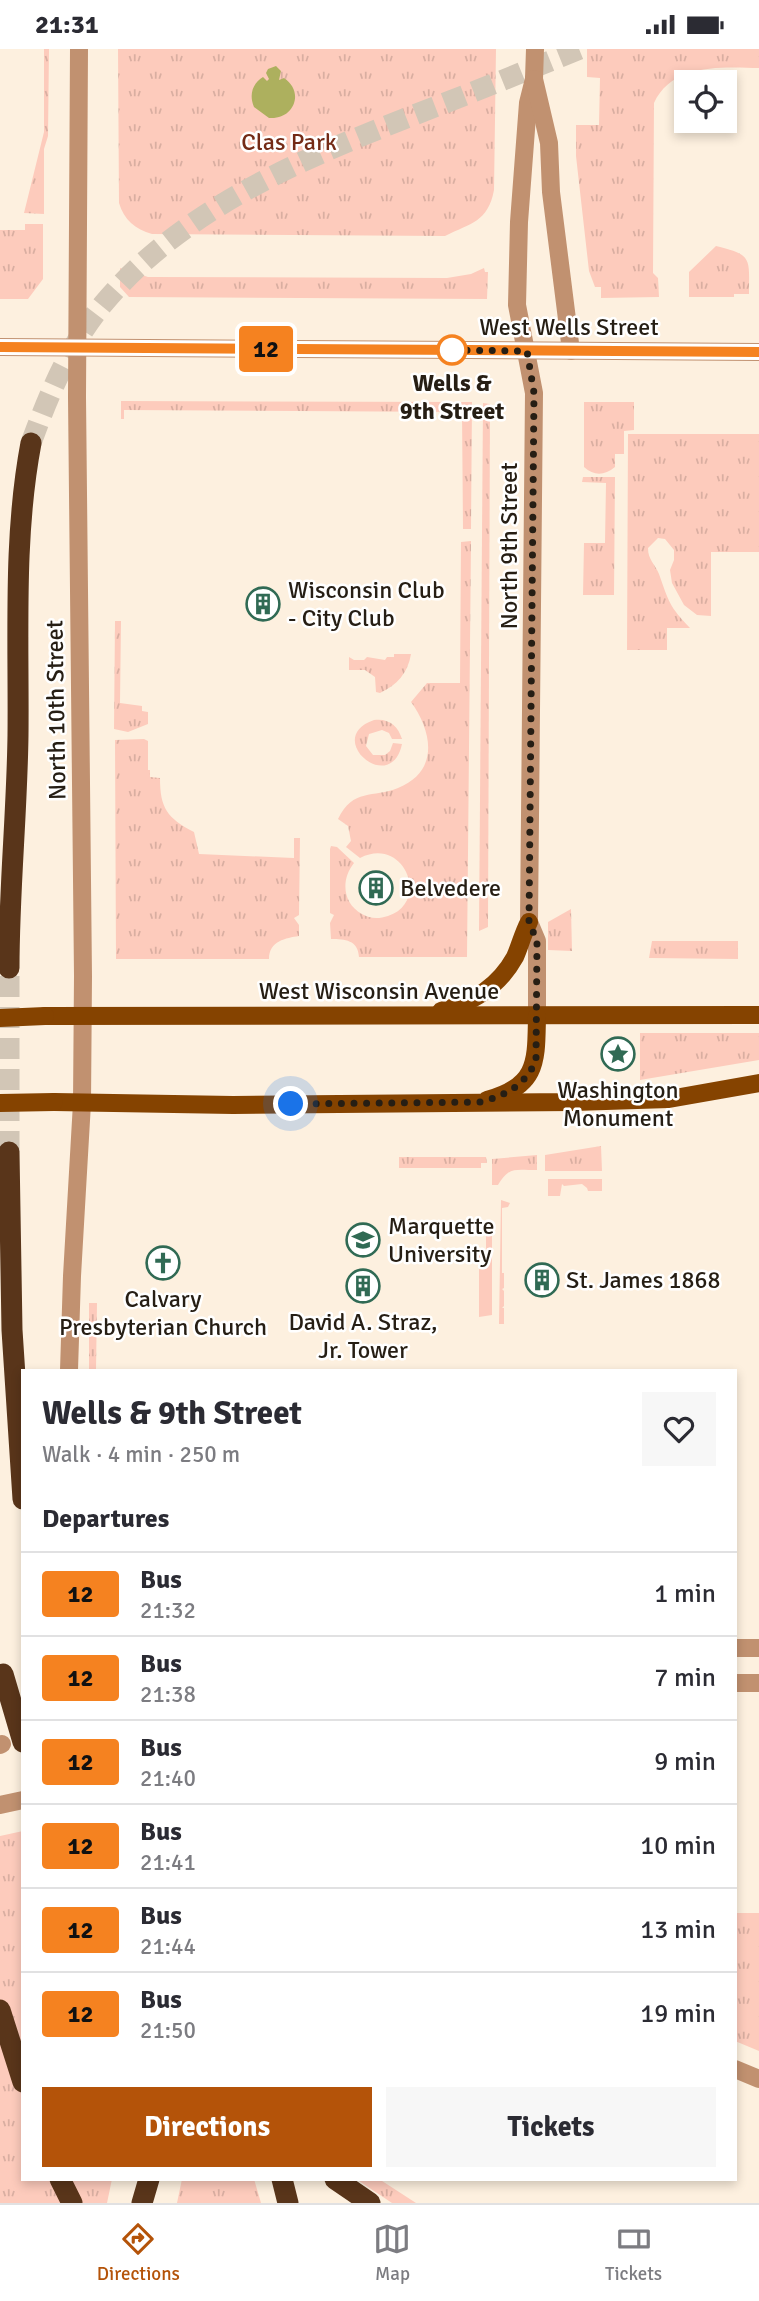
<!DOCTYPE html>
<html lang="en">
<head>
<meta charset="utf-8">
<style>
  :root { --surface:#fff; --page:#f7f7f7; --text:#2b2b33; --muted:#7c7c81; --line:#e1e1e2; --accent:#b45309 }
  body { margin:0; font-family:Signika,sans-serif; background:var(--page); color:var(--text); height:100vh; display:flex; flex-direction:column; font-size:26px; white-space:nowrap }
  * { box-sizing:border-box; margin:0 }
  p { font-size:23px; color:var(--muted) }
  .icon { flex:none; width:38px; height:38px; fill:none; stroke:currentColor; stroke-width:2; stroke-linecap:round; stroke-linejoin:round }
  .map { position:relative; flex:1; overflow:hidden }
  .panel { position:absolute; left:21px; top:1320px; width:716px; height:812px; display:flex; flex-direction:column; background:var(--surface); border-radius:0px; box-shadow:0 4px 10px #0003 }
  .panel>* { flex:none }
  .badge { padding:0 14px; border-radius:5px; font-size:24px; line-height:46px }
  .buttons { position:absolute; left:674px; top:21px; display:grid; gap:14px }
  .buttons a { display:grid; place-items:center; width:63px; height:63px; border-radius:0px; background:var(--surface); box-shadow:0 4px 10px #0003; font-size:35px }
  .you { position:absolute; width:35px; height:35px; margin:-18px; border:5px solid #fff; border-radius:50%; background:#1a73e8; box-shadow:0 0 0 10px #1a73e833 }
  .map>.badge { position:absolute; translate:-50% -50%; box-shadow:0 0 0 4px #fff }
  h2 { padding:0 21px; font-size:26px; line-height:63px }
  .round { display:grid; place-items:center; flex:none; width:74px; height:74px; border-radius:0px; background:var(--page) }
  .head { display:flex; align-items:center; justify-content:space-between; height:119px; padding:0 21px }
  h1 { font-size:33px; font-weight:700; line-height:52px }
  .cta { display:flex; gap:14px; margin-top:auto; padding:14px 21px }
  .cta a { flex:1; height:80px; border-radius:0px; background:var(--accent); color:#fff; font-size:28px; font-weight:700; line-height:80px; text-align:center }
  .cta a+a { background:var(--page); color:var(--text) }
  ul { padding:0; list-style:none }
  li { display:flex; align-items:center; gap:21px; height:84px; padding:0 21px; border-top:2px solid var(--line) }
  li div { flex:1 }
  li b { display:block; font-size:26px }
  li em { font-style:normal }
  li .badge { min-width:77px; font-weight:700; text-align:center }
  .status { display:flex; justify-content:space-between; align-items:center; height:49px; padding:0 35px; background:var(--surface); direction:ltr }
  .status svg { height:19px; fill:currentColor }
  .menu { display:flex; justify-content:space-around; align-items:center; height:98px; border-top:2px solid var(--line); background:var(--surface); font-size:19px; color:var(--muted) }
  .menu a { display:grid; justify-items:center; gap:4px }
  .menu .on { color:var(--accent) }
  .map>svg:first-child { display:block }
  .grass { fill:url(#grass-tufts) }
  .garden { fill:#fdcbbc }
  .water { fill:#adb05e }
  .lines { fill:none; stroke-linecap:round; stroke-linejoin:round }
  .highway-tunnel { stroke:#d2c6b6; stroke-width:21; stroke-dasharray:21 10; stroke-linecap:butt }
  .minor { stroke:#c19170; stroke-width:18 }
  .major { stroke:#854300; stroke-width:18 }
  .highway { stroke:#59351a; stroke-width:21 }
  .major-bridge { stroke:#854300; stroke-width:18 }
  .highway-bridge { stroke:#59351a; stroke-width:21 }
  .line-casing { stroke:#fff; stroke-width:16 }
  .line { stroke:#f58220; stroke-width:10 }
  .walk { stroke:#261e14; stroke-width:7; stroke-dasharray:0 12.6 }
  .stop-dot { fill:#fff; stroke:#f58220; stroke-width:3.5 }
  .labels { text-anchor:middle; stroke-width:5; stroke-linejoin:round; paint-order:stroke }
  .park-label { font-size:24px; fill:#742b16; stroke:#fff }
  .street-label { font-size:24px; fill:#261e14; stroke:#fff }
  .stop-label { font-size:24px; font-weight:bold; fill:#261e14; stroke:#fff }
  .poi-label { font-size:24px; fill:#261e14; stroke:#fff; text-anchor:start }
</style>
</head>
<body>
<div class="status"><b>21:31</b><svg viewBox="0 0 49 12"><path d="M0 12V9h3v3zM5 12V6h3v6zM10 12V3h3v9zM15 12V0h3v12zM26 1h20v11H26zM47 4h2v5h-2z"/></svg></div>
<div class="map">
<svg width="759" height="2154" viewBox="0 0 759 2154">
  <defs>
    <pattern id="grass-tufts" width="24" height="20" patternUnits="userSpaceOnUse" patternTransform="scale(1.75)"><rect width="24" height="20" fill="#fdcbbc"/><path d="M3 7l-1-3M5 7V3M7 7l1-3M15 17l-1-3M17 17v-4M19 17l1-3" fill="none" stroke="#d9aea1"/></pattern>
  </defs>
  <rect width="100%" height="100%" fill="#fdf0df"/>
  <g class="grass">
    <polygon points="44,0 49,0 48,87 44,100 44,165 24,164 44,83"/>
    <path d="M118,0H496L494,141C488,173 471,174 445,187L152,185C135,180 124,171 119,154Z"/>
    <path d="M587,0H759V19C723,18 672,14 654,54L653,224L658,229L659,248L601,249V238H595L589,222L576,107V76H599L600,29L587,28Z"/>
    <polygon points="25,175 43,175 43,230 28,250 0,250 0,181 25,181"/>
    <path d="M716,197C753,206 749,209 749,245H734V248H689V223Z"/>
    <polygon points="120,219 148,228 447,229 471,225 484,219 485,223 488,223 487,250 129,248 120,238"/>
    <polygon points="121,352 472,353 471,480 463,480 462,363 124,361 124,370 121,370"/>
    <path d="M584,353H634V381L624,382V405H615V418C604,427 594,427 584,418Z"/>
    <polygon points="483,354 490,355 488,878 479,882"/>
    <path d="M628,385H759V503H711V567L697,566L684,556L672,534L670,521L674,511V501L665,490L658,489L648,499C648,511 655,515 659,525C669,553 669,557 690,579H667V601H627Z"/>
    <polygon points="583,428 615,428 614,546 583,546 584,494 605,494 606,434 582,433"/>
    <path d="M471,492L467,908H359C358,891 345,890 331,890L330,874L334,866L330,864V800L331,797L337,798L354,814C341,830 342,854 362,865C370,870 379,870 388,867C431,853 404,786 360,809L346,798L351,792L348,777L338,770C353,739 373,749 398,739C440,722 432,682 411,653L427,634H460L461,493Z"/>
    <polygon points="115,572 121,572 120,654 142,657 142,662 148,663 148,675 128,683 114,680"/>
    <path d="M394,605H411C408,624 397,636 380,644L376,643L375,628L365,621H349V608L354,611H364L367,608L385,611L387,608H394Z"/>
    <path d="M374,671C389,669 398,677 402,690H392L389,684L382,681L369,685L366,697L373,706H385L390,702L393,694L402,695C391,748 322,689 374,671Z"/>
    <path d="M144,690L148,692V721H150V728L160,729C160,759 167,769 194,783L199,805L294,809V789H300L299,866L294,869L299,876V887C286,889 269,892 269,910H116L115,691Z"/>
    <polygon points="571,860 572,902 548,901 548,873"/>
    <polygon points="652,892 738,892 738,910 649,909"/>
    <polygon points="640,984 759,984 759,1011 640,1031"/>
    <polygon points="601,1097 602,1122 545,1122 545,1106"/>
    <path d="M537,1106V1121C516,1121 509,1117 498,1136H492V1110Z"/>
    <polygon points="399,1108 486,1108 487,1114 481,1114 481,1119 399,1119"/>
    <polygon points="89,1254 97,1254 96,1321 89,1321"/>
    <polygon points="23,1782 23,2130 112,2130 107,2154 0,2154 0,1787"/>
    <polygon points="735,1864 759,1864 759,2002 735,1992"/>
    <polygon points="182,2130 254,2130 261,2154 177,2154"/>
    <polygon points="356,2130 379,2130 416,2154 392,2154"/>
  </g>
  <g class="garden">
    <polygon points="548,1130 602,1130 602,1142 588,1142 587,1139 582,1135 564,1137 562,1135 560,1147 548,1147"/>
    <polygon points="501,1151 510,1154 508,1158 502,1159 502,1224 504,1224 504,1239 502,1240 504,1242 504,1257 502,1259 504,1259 504,1275 499,1275"/>
    <polygon points="486,1179 492,1179 492,1266 479,1268 479,1206 486,1206"/>
  </g>
  <path class="water" d="M276,17L281,22L279,31L284,29C305,43 294,71 269,69L254,58C249,46 252,35 263,28L267,32L269,30L266,24L268,20Z"/>
  <g class="lines">
    <g class="highway-tunnel">
      <path d="M31,394C49,345 70,294 104,254C188,154 314,105 432,59C482,40 530,20 580,0"/>
      <polyline points="9,1103 9,919"/>
    </g>
    <g class="minor">
      <polyline points="535,0 534,30 528,54 519,173 517,256 534,344 529,873 537,892 537,967"/>
      <polyline points="534,30 549,94 551,143 571,302"/>
      <polyline points="0,298 759,303"/>
      <polyline points="69,1321 72,1227 82,1054 83,927 77,348 79,0"/>
      <polyline points="735,1599 759,1599"/>
      <polyline points="735,1634 759,1634"/>
      <polyline points="0,1696 2,1695"/>
      <polyline points="0,1756 23,1751"/>
      <polyline points="735,2020 759,2030"/>
    </g>
    <g class="major">
      <path d="M441,962C472,954 499,937 515,908C520,897 523,884 529,873"/>
      <polyline points="45,967 759,966"/>
      <path d="M487,1051C539,1037 536,1011 537,967"/>
      <polyline points="54,1053 233,1056 574,1053 669,1050 759,1034"/>
    </g>
    <g class="highway">
      <path d="M9,919C9,841 17,764 18,686C19,589 13,489 31,394"/>
      <polyline points="9,1103 12,1281 23,1450"/>
      <polyline points="0,1961 23,2033"/>
      <polyline points="60,2130 72,2154"/>
      <polyline points="282,2130 288,2154"/>
      <polyline points="335,2130 370,2154"/>
      <polyline points="142,2154 149,2130"/>
    </g>
    <g class="major-bridge">
      <polyline points="0,969 45,967"/>
      <polyline points="0,1054 54,1053"/>
    </g>
    <polyline class="highway-bridge" points="3,1625 23,1693"/>
  </g>
  <g class="lines">
    <defs>
      <polyline id="line" points="0,298 759,303"/>
    </defs>
    <use href="#line" class="line-casing"/>
    <use href="#line" class="line"/>
    <path class="walk" d="M291,1055L480,1053C505,1047 526,1036 536,1011L537,892L529,873L534,344L527,302L448,301H452"/>
  </g>
  <defs>
    <symbol id="building-ring" viewBox="-11 -11 22 22"><circle r="9.5" fill="#fff" stroke="#306a54" stroke-width="1.5"/><path d="M-4-6H4V6H1V3H-1V6H-4ZM-2.5-4.3h1.7v1.8h-1.7ZM.8-4.3h1.7v1.8H.8ZM-2.5-1h1.7V.8h-1.7ZM.8-1h1.7V.8H.8Z" fill="#306a54"/></symbol>
    <symbol id="sight-ring" viewBox="-11 -11 22 22"><circle r="9.5" fill="#fff" stroke="#306a54" stroke-width="1.5"/><path d="M0-6L1.8-2.2L6-1.7L2.9 1.2L3.7 5.4L0 3.3L-3.7 5.4L-2.9 1.2L-6-1.7L-1.8-2.2Z" fill="#306a54"/></symbol>
    <symbol id="university-ring" viewBox="-11 -11 22 22"><circle r="9.5" fill="#fff" stroke="#306a54" stroke-width="1.5"/><path d="M0-5L7-2L0 1L-7-2ZM-4 1L0 2.5L4 1V4Q0 6-4 4Z" fill="#306a54"/></symbol>
    <symbol id="church-ring" viewBox="-11 -11 22 22"><circle r="9.5" fill="#fff" stroke="#306a54" stroke-width="1.5"/><path d="M-1.2-6h2.4v3.5h3.3v2.4h-3.3V6h-2.4V-.1h-3.3v-2.4h3.3Z" fill="#306a54"/></symbol>
  </defs>
  <g fill-rule="evenodd">
    <use href="#building-ring" x="244" y="536" width="38" height="38"/>
    <use href="#building-ring" x="357" y="820" width="38" height="38"/>
    <use href="#sight-ring" x="599" y="986" width="38" height="38"/>
    <use href="#university-ring" x="344" y="1172" width="38" height="38"/>
    <use href="#church-ring" x="144" y="1195" width="38" height="38"/>
    <use href="#building-ring" x="523" y="1212" width="38" height="38"/>
    <use href="#building-ring" x="344" y="1218" width="38" height="38"/>
  </g>
  <circle class="stop-dot" cx="452" cy="301" r="14"/>
  <g class="labels">
    <g class="park-label">
      <text x="289" y="101">Clas Park</text>
    </g>
    <g class="street-label">
      <text x="569" y="286">West Wells Street</text>
      <text transform="translate(509 497) rotate(-90)" y="8">North 9th Street</text>
      <text transform="translate(56 661) rotate(-91)" y="8">North 10th Street</text>
      <text x="379" y="950">West Wisconsin Avenue</text>
    </g>
    <g class="stop-label">
      <text x="452" y="342">Wells &amp;<tspan x="452" dy="28">9th Street</tspan></text>
    </g>
    <g class="poi-label">
      <text x="288" y="549">Wisconsin Club<tspan x="288" dy="28">- City Club</tspan></text>
      <text x="400" y="847">Belvedere</text>
      <text x="618" y="1049" text-anchor="middle">Washington<tspan x="618" dy="28">Monument</tspan></text>
      <text x="388" y="1185">Marquette<tspan x="388" dy="28">University</tspan></text>
      <text x="566" y="1239">St. James 1868</text>
      <text x="163" y="1258" text-anchor="middle">Calvary<tspan x="163" dy="28">Presbyterian Church</tspan></text>
      <text x="363" y="1281" text-anchor="middle">David A. Straz,<tspan x="363" dy="28">Jr. Tower</tspan></text>
    </g>
  </g>
</svg>
<div class="buttons">
<a><svg class="icon" aria-label="locate" viewBox="0 0 24 24"><circle cx="12" cy="12" r="6"/><path d="M12 2v4M12 18v4M2 12h4M18 12h4"/></svg></a>
</div>
<div class="you" style="left:291px;top:1055px"></div>
<b class="badge" style="left:266px;top:300px;background:#f58220;color:#111">12</b>
<section class="panel">
<div class="head"><div><h1>Wells &amp; 9th Street</h1><p>Walk · 4 min · 250 m</p></div><a class="round"><svg class="icon" aria-label="heart" viewBox="0 0 24 24"><path d="M12 20l-8-8c-3-5 5-10 8-4 3-6 11-1 8 4z"/></svg></a></div>
<h2>Departures</h2>
<ul>
<li><span class="badge" style="background:#f58220;color:#111">12</span><div><b>Bus</b><p>21:32</p></div><em>1 min</em></li>
<li><span class="badge" style="background:#f58220;color:#111">12</span><div><b>Bus</b><p>21:38</p></div><em>7 min</em></li>
<li><span class="badge" style="background:#f58220;color:#111">12</span><div><b>Bus</b><p>21:40</p></div><em>9 min</em></li>
<li><span class="badge" style="background:#f58220;color:#111">12</span><div><b>Bus</b><p>21:41</p></div><em>10 min</em></li>
<li><span class="badge" style="background:#f58220;color:#111">12</span><div><b>Bus</b><p>21:44</p></div><em>13 min</em></li>
<li><span class="badge" style="background:#f58220;color:#111">12</span><div><b>Bus</b><p>21:50</p></div><em>19 min</em></li>
</ul>
<div class="cta"><a>Directions</a><a>Tickets</a></div>
</section>
</div>
<nav class="menu">
<a class="on"><svg class="icon" aria-label="directions" viewBox="0 0 24 24"><path d="M12 3l9 9-9 9-9-9zM9 14v-3h6M13 9l2 2-2 2"/></svg>Directions</a>
<a><svg class="icon" aria-label="map" viewBox="0 0 24 24"><path d="M3 6l6-2 6 2 6-2v14l-6 2-6-2-6 2zM9 4v14M15 6v14"/></svg>Map</a>
<a><svg class="icon" aria-label="tickets" viewBox="0 0 24 24"><path d="M3 7h18v10H3zM15 7v10"/></svg>Tickets</a>
</nav>
</body>
</html>
